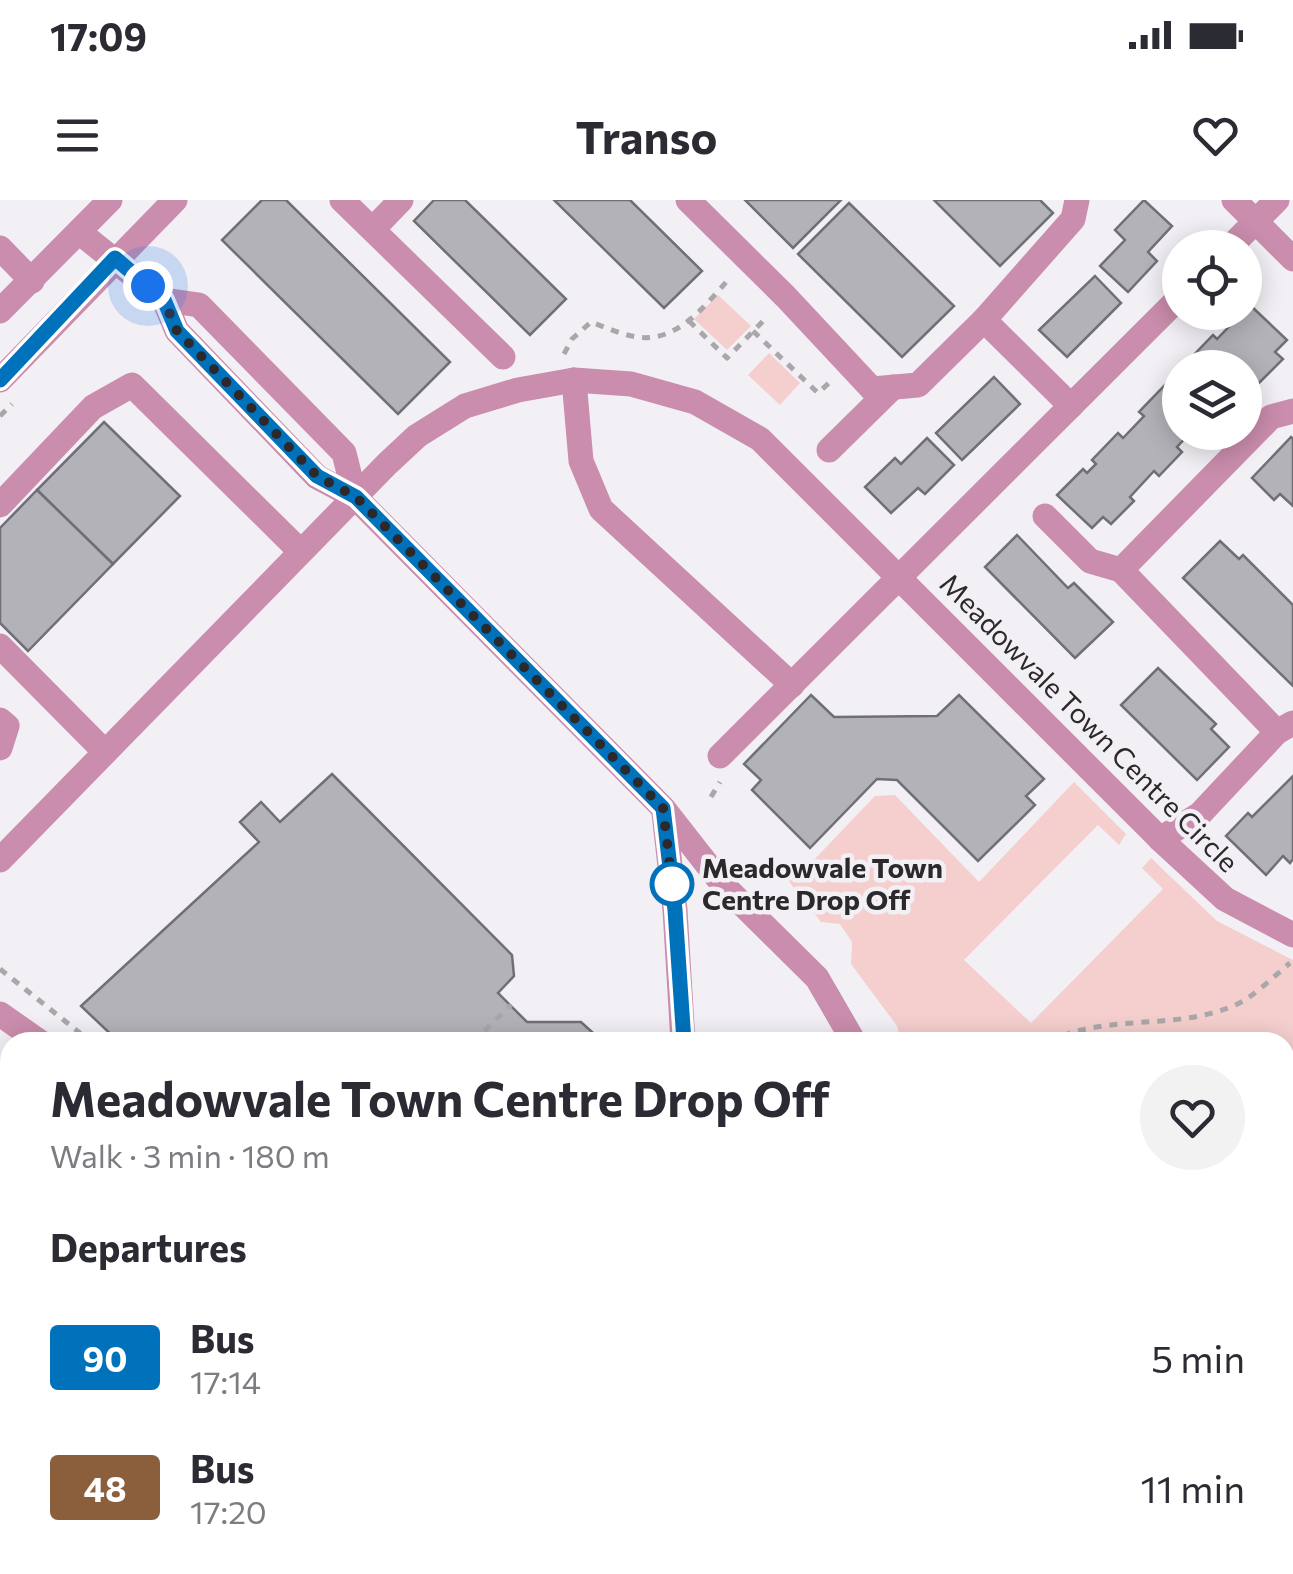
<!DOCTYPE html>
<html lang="en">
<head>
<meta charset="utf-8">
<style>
  :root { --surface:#fff; --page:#f2f2f3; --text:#2b2b33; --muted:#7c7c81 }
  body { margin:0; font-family:Commissioner,sans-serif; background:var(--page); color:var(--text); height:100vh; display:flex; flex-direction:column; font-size:38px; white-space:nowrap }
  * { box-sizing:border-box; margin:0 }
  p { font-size:32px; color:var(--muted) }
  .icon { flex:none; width:55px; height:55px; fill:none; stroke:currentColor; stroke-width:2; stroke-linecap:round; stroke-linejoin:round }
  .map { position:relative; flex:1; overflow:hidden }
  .panel { position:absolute; left:0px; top:832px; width:1295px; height:542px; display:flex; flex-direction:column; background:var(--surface); border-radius:30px 30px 0 0; box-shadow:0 5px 25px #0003 }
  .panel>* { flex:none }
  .badge { padding:0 20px; border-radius:8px; font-size:35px; line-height:65px }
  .buttons { position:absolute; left:1162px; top:30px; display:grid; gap:20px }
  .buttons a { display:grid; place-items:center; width:100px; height:100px; border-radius:50%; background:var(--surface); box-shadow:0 5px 25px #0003; font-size:50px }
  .you { position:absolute; width:50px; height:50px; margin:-25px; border:8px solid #fff; border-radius:50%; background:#1a73e8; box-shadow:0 0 0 15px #1a73e833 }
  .map>.badge { position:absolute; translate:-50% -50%; box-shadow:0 0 0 5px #fff }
  h2 { padding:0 50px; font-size:38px; line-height:90px }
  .round { display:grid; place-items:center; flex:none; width:105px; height:105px; border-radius:52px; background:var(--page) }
  .overview { display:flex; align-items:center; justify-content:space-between; height:170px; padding:0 50px }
  h1 { font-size:48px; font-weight:700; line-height:75px }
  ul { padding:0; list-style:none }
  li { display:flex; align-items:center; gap:30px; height:130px; padding:0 50px }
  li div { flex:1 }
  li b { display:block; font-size:38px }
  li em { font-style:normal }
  li .badge { min-width:110px; font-weight:700; text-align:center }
  .status { display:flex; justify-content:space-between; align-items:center; height:70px; padding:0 50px; background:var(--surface); direction:ltr }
  .status svg { height:28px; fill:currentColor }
  header { display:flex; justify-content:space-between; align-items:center; height:130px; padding:0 50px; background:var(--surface); font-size:45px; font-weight:700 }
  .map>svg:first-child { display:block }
  .green { fill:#f4cfcd }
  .building { fill:#b2b2b8; stroke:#6f7075; stroke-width:2.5 }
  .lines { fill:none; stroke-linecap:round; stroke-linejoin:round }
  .path { stroke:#a9a7aa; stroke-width:5; stroke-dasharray:8 8; stroke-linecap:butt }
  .minor { stroke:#ca8dad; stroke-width:25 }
  .line-casing { stroke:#fff; stroke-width:22 }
  .line { stroke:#0072bc; stroke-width:15 }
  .walk { stroke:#2b292b; stroke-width:10; stroke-dasharray:0 18 }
  .stop-dot { fill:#fff; stroke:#0072bc; stroke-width:5 }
  .labels { text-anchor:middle; stroke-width:9; stroke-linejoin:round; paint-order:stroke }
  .street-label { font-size:28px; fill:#2b292b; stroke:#f3f0f5 }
  .stop-label { font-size:28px; font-weight:bold; fill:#2b292b; stroke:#f3f0f5; text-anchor:start }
</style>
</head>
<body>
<div class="status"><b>17:09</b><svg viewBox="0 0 49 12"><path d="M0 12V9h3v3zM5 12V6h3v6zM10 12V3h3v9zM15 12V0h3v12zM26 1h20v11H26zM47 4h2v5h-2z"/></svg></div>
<header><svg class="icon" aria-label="menu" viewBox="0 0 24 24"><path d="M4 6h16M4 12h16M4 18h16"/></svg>Transo<svg class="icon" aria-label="heart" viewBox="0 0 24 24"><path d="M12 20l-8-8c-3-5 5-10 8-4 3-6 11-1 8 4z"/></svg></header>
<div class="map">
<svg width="1293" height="1374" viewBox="0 0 1293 1374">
  <rect width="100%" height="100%" fill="#f3f0f5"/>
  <g class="green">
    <polygon points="718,95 751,126 727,150 694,119"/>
    <polygon points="769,153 800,183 780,205 748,175"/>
    <polygon points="1074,582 1126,634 1119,645 1098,625 964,760 1031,823 1163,689 1142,668 1151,658 1217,721 1293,760 1293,982 1285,990 1285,842 901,842 897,826 851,764 852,742 840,724 821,722 783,674 810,664 875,596 895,595 979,682"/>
  </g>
  <g class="building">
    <polygon points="262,0 286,0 450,162 398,214 222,40"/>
    <polygon points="434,0 465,0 566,99 530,135 414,21"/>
    <polygon points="554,0 630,0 702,71 664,108"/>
    <polygon points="745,0 841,0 793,48"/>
    <polygon points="934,0 1040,0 1053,13 1000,66"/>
    <polygon points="1144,0 1172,26 1148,52 1157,61 1128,92 1100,66 1125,40 1115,30"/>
    <polygon points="849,3 954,106 902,157 798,54"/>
    <polygon points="1095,76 1121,103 1067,157 1039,130"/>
    <polygon points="1250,105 1287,140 1275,152 1283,159 1258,184 1249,175 1245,179 1245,168 1190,168 1186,163 1213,135 1217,139"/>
    <polygon points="994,177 1020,204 962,260 936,233"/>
    <polygon points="1180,179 1180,232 1191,232 1177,247 1182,252 1159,276 1154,271 1130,297 1134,301 1111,324 1103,317 1092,328 1057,295 1083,269 1087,273 1096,264 1092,260 1118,233 1123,238 1144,216 1139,212 1166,184 1170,189"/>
    <polygon points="104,222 180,296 113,364 37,290"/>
    <polygon points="1291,237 1293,239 1293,306 1280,294 1274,300 1252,278"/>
    <polygon points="927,238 954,265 925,294 918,288 891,313 865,287 895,258 901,264"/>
    <polygon points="37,290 113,364 28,451 0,423 0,328"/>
    <polygon points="1017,335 1068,388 1074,383 1113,422 1075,458 985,367"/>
    <polygon points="1220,341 1239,359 1243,355 1293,405 1293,486 1183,378"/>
    <polygon points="1158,468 1216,524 1211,529 1229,547 1197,580 1121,505"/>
    <polygon points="811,495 834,517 937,516 959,495 1044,579 1026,596 1035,605 978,661 897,580 877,579 810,648 752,590 761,580 744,564"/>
    <polygon points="332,574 512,755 514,776 498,793 527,822 581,822 603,842 119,842 81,806 259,642 240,622 261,602 280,622"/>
    <polygon points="1293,576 1293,659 1290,663 1283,656 1266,675 1226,636 1248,613 1252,617"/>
    <polygon points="645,1365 759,1365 749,1374 654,1374"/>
  </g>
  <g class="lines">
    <g class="path">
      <polyline points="689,121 727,158 768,116"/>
      <polyline points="753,131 818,193 831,181"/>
      <path d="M564,154L572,139L591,122C605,127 622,135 637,137C678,143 705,105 729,79"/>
      <polyline points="0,216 12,204"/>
      <polyline points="711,597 720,582"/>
      <polyline points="0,769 91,842"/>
      <polyline points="473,842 511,805"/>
      <path d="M1048,842C1105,813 1173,831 1233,806C1253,798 1273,777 1290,763"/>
      <polyline points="1054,1365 1062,1374"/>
      <polyline points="172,1374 181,1365"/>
    </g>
    <g class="minor">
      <polyline points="342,0 503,157"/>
      <polyline points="688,0 786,97 872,189 918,185 984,120 1073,19 1077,0"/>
      <polyline points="1234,0 1293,59"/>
      <polyline points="374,28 401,0"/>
      <polyline points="79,32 164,100 177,131 317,277 355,297 663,608 724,686 817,778 854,842"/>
      <polyline points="0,48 32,81"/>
      <polyline points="1229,48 1277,0"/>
      <polyline points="164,100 199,105 344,253 355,297"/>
      <polyline points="0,111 110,0"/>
      <polyline points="984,120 1071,206"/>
      <polyline points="0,180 175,0"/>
      <polyline points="574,180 581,261 601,309 792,485"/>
      <polyline points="829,250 893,187"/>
      <polyline points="0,305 93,207 132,185 300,351"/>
      <polyline points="1045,316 1090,361 1121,370"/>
      <polyline points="0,446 105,552"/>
      <polyline points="0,520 7,526 0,548"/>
      <polyline points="1277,532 1121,370 1271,217 1293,211"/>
      <polyline points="720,556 1180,97"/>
      <polyline points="664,613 675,710 683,842"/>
      <polyline points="1160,639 1200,614 1277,532 1293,523"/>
      <polyline points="0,660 387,264 417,236 465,206 518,190 574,180 631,184 695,202 760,239 1160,639 1225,699 1293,735"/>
      <polyline points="0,814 40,842"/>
      <polyline points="1285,1145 1293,1153"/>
      <polyline points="599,1365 608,1374"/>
      <polyline points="983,1365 994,1374"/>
      <polyline points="791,1374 801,1365"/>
    </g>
  </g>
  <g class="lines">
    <defs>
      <polyline id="line" points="0,180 115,58 164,100 177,131 317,276 356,297 663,608 675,710 684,842"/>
    </defs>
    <use href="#line" class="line-casing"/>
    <use href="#line" class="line"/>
    <polyline class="walk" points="148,86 164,100 177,131 317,276 356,297 663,608 672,684"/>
  </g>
  <circle class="stop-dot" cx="672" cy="684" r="20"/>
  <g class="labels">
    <g class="street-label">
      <text transform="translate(1089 523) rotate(45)" y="10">Meadowvale Town Centre Circle</text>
    </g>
    <g class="stop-label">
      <text x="702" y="678">Meadowvale Town<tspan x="702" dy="32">Centre Drop Off</tspan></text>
    </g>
  </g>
</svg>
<div class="buttons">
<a><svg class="icon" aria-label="locate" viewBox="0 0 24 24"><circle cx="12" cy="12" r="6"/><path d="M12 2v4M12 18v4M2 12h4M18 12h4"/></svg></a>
<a><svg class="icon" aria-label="layers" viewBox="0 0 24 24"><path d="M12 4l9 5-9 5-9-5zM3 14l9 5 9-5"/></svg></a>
</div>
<div class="you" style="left:148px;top:86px"></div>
<section class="panel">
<div class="overview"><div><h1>Meadowvale Town Centre Drop Off</h1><p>Walk · 3 min · 180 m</p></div><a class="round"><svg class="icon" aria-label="heart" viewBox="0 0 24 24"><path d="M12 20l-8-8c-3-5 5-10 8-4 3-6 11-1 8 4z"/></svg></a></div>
<h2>Departures</h2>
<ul>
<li><span class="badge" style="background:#0072bc;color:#fff">90</span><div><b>Bus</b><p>17:14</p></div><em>5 min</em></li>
<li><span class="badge" style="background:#8b5e3c;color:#fff">48</span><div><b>Bus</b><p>17:20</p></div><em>11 min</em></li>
</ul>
</section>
</div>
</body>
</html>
